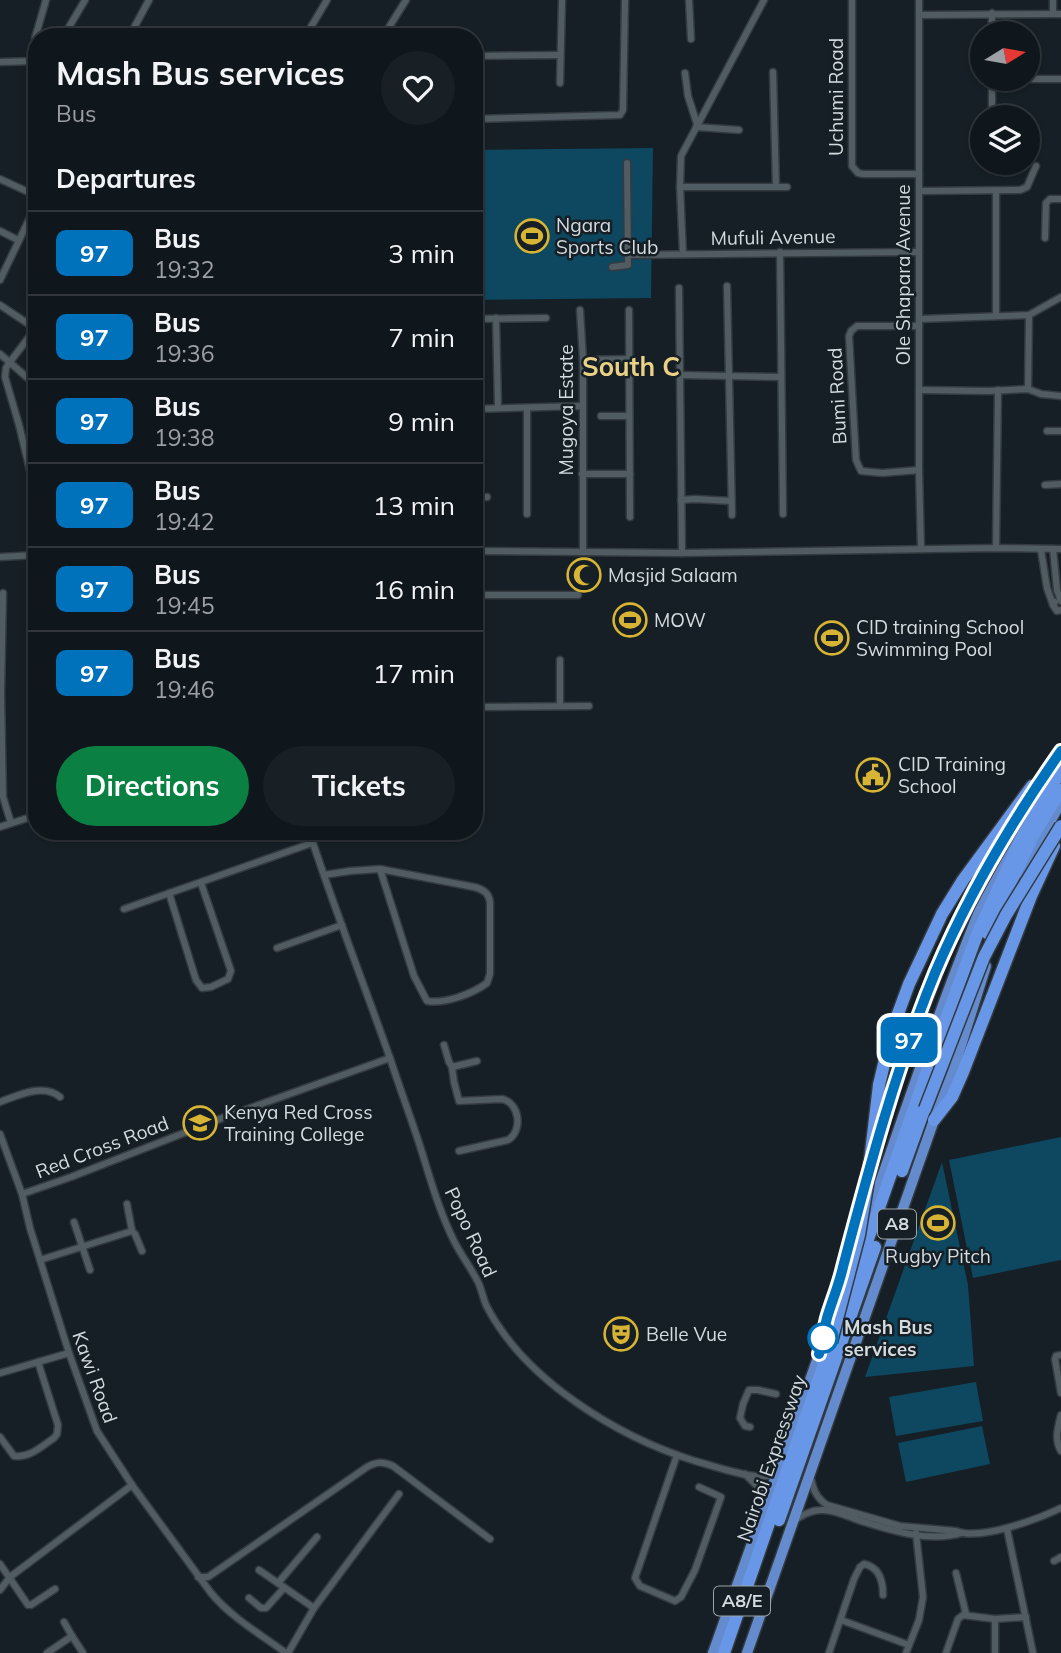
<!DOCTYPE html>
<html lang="en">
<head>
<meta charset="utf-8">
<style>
  :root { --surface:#10171c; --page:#192025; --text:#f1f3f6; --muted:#9c9fa3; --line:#30363b; --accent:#0b8043 }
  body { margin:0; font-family:Mulish,sans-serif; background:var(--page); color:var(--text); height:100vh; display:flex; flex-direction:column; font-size:26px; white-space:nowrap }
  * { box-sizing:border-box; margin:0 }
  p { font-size:23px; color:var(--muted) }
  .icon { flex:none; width:38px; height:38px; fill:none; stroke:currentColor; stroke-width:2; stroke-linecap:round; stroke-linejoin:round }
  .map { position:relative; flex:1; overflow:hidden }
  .drawer { position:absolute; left:28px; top:28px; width:455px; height:812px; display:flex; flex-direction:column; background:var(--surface); border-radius:28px; box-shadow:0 2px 5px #0004,0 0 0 2px var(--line) }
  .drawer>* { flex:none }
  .badge { padding:0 14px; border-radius:10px; font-size:24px; line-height:46px }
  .needle { width:46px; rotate:79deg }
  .tools { position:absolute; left:970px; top:21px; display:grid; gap:14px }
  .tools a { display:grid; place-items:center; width:70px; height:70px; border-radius:50%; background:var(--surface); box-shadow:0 2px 5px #0004,0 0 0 2px var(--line); font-size:35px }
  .map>.badge { position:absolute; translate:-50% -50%; box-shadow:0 0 0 4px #fff }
  h2 { padding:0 28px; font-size:26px; line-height:63px }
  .round { display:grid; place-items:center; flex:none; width:74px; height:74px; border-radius:37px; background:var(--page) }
  .summary { display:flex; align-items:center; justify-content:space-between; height:119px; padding:0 28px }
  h1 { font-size:33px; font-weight:700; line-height:52px }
  .button { display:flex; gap:14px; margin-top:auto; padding:14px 28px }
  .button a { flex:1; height:80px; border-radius:42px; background:var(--accent); color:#fff; font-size:28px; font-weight:700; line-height:80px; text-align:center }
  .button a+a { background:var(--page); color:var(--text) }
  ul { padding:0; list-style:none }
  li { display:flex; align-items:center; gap:21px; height:84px; padding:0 28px; border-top:2px solid var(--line) }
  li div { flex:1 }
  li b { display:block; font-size:26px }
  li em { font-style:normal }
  li .badge { min-width:77px; font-weight:700; text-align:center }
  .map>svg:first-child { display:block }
  .green { fill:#0d4760 }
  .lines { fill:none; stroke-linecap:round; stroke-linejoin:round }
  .minor-casing { stroke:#343b40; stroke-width:9 }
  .trunk-casing { stroke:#343b40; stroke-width:13 }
  .motorway-casing { stroke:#343b40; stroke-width:15 }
  .minor { stroke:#505c62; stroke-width:6 }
  .trunk { stroke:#638bcd; stroke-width:10 }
  .motorway { stroke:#6897e8; stroke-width:12 }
  .motorway-bridge-casing { stroke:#343b40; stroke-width:15; stroke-linecap:butt }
  .motorway-bridge { stroke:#6897e8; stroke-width:12 }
  .line-casing { stroke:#fff; stroke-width:16 }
  .line { stroke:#0072bc; stroke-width:10 }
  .stop-dot { fill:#fff; stroke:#0072bc; stroke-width:3.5 }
  .labels { text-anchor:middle; stroke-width:5; stroke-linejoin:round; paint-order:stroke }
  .shield { fill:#151f25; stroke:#9ba3a7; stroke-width:2 }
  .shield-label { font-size:18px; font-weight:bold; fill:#d4dbdf }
  .street-label { font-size:19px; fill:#d4dbdf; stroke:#151f25 }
  .poi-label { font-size:19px; fill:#d4dbdf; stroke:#151f25; text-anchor:start }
  .stop-label { font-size:19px; font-weight:bold; fill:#d4dbdf; stroke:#151f25; text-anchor:start }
  .district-label { font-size:26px; font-weight:bold; fill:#ead185; stroke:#151f25 }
</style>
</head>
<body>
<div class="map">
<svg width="1061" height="1653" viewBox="0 0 1061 1653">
  <rect width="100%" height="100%" fill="#151f25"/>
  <g class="green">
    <polygon points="653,148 651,298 474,300 474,150"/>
    <polygon points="1061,1137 1061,1260 973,1278 949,1160"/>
    <polygon points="942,1162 968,1285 974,1366 865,1377"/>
    <polygon points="976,1382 983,1421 896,1436 889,1397"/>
    <polygon points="982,1426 990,1464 906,1482 898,1443"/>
  </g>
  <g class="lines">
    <defs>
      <g id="minor">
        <polyline points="689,0 691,39"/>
        <polyline points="852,0 852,166 858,173 863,174 919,174"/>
        <polyline points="919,0 919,470 921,549"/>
        <polyline points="1053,13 1053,0"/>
        <polyline points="919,15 1061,14"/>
        <polyline points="69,27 85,0"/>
        <polyline points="992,33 992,13"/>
        <polyline points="129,37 149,0"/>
        <polyline points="305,37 327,0"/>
        <polyline points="383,37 406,0"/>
        <polyline points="35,38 46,0"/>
        <polyline points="474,56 560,55"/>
        <polyline points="0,62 37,61"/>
        <polyline points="773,72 776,186"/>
        <polyline points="685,73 688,96 697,124"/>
        <polyline points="992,79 1061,79"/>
        <polyline points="560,83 562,0"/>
        <polyline points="992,117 992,79"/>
        <polyline points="474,119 620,115 623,110 625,0"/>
        <polyline points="696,127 739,130"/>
        <polyline points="0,179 37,196"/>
        <polyline points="680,187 787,187"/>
        <polyline points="919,191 1020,190 1027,187 1036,166"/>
        <polyline points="996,191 996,316"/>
        <polyline points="0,231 18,240"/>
        <polyline points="1045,238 1046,203 1050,199 1061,199"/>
        <polyline points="780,252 783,514"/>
        <polyline points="683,254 680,187 681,156 764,0"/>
        <polyline points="628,255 919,252"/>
        <polyline points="612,267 628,265 627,163"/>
        <polyline points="0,280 37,203"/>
        <polyline points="727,286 732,515"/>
        <polyline points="679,288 682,553"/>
        <polyline points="0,305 36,329"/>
        <polyline points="580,310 583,360 583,551"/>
        <polyline points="629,310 630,517"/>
        <polyline points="496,318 498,407"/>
        <polyline points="474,319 546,318"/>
        <polyline points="919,319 1029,315 1061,297"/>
        <polyline points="35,329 10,362 6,368 5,377 19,425 37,499"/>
        <polyline points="0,354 37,386"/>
        <polyline points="583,360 629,359"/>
        <polyline points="680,375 780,377"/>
        <polyline points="1028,389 1029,315"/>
        <polyline points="919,390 989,391 1028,389 1041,394 1061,396"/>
        <polyline points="474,409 582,406"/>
        <polyline points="601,416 629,416"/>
        <polyline points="1047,431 1061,431"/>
        <polyline points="919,470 882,473 861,471 856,460 849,336 851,331 857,326 919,326"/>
        <polyline points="582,474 630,474"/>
        <polyline points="1045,485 1061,484"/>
        <polyline points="474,497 487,497"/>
        <polyline points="681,500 695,499 731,501"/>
        <polyline points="527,514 527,408"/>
        <polyline points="996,548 998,390"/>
        <polyline points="1053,549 1057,590 1061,601"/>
        <polyline points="1041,550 1047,588 1053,605"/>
        <polyline points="474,551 682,553 996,548 1061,549"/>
        <polyline points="478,551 480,707 589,706"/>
        <polyline points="0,557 37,555"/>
        <polyline points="3,593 1,694 3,797 11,823"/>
        <polyline points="478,595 578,595"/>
        <polyline points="1055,602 1053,605 1057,611 1061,610"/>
        <polyline points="560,660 560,706"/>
        <polyline points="0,827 37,815"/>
        <path d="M309,831C334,908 364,984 391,1061C400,1089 411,1118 420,1146C430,1178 439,1211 454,1241C461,1255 471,1268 478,1282C482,1290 483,1299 487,1307C526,1381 618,1437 695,1461C710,1465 754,1480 767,1476C772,1475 773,1473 776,1470"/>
        <path d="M324,875L350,871L380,869L474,887C483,889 489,893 490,902V974L487,983C472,994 445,1004 427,1001L414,976L380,869"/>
        <polyline points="169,893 196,980 202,988 211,987 228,979 231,971 201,883"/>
        <polyline points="124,909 312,843"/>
        <polyline points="277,948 342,925"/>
        <polyline points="444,1045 449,1062 452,1067"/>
        <path d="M0,1102C19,1095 43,1083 60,1097"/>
        <path d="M0,1134L22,1194L30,1228L69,1353L97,1431L132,1485L211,1593C232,1618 260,1634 286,1653"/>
        <path d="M459,1151L508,1140C523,1131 520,1103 502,1099L459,1101L454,1082L452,1067L477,1061"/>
        <polyline points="22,1194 71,1177 225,1117 390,1058"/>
        <polyline points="127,1204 132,1231 135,1234 142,1251"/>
        <polyline points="74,1222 90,1270"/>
        <polyline points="40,1260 132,1231"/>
        <polyline points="1061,1355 1056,1356 1055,1359 1061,1393"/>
        <polyline points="0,1373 69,1353"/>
        <path d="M1061,1415C1058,1427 1054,1440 1061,1451"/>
        <polyline points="750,1427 745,1426 740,1418 743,1404 749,1390 758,1390 776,1394"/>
        <path d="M0,1437L14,1456C30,1458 42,1446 54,1438L57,1434L58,1425L38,1362"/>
        <polyline points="677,1455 635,1578 640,1586 675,1601 681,1597 695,1570 721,1497 699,1487"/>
        <polyline points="745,1474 761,1490 765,1501"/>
        <path d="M810,1475C813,1488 815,1497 827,1505L900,1526L956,1531C980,1541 1038,1519 1061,1508"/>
        <path d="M795,1520C803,1515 811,1510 821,1510C833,1509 847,1516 858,1520C890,1530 929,1543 962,1533"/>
        <polyline points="1007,1529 1033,1653"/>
        <polyline points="1054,1561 1061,1557"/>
        <polyline points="0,1564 28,1605 31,1605 55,1589"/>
        <polyline points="259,1570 314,1608"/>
        <polyline points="956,1573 966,1614"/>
        <path d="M198,1577H208L367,1467C376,1462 383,1461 393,1466L490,1539"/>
        <polyline points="278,1583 317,1537"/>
        <polyline points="0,1590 10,1577 132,1485"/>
        <polyline points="249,1598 261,1608 266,1608 284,1588"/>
        <polyline points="841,1620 909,1645"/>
        <polyline points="72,1636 83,1653"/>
        <polyline points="47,1653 72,1636 64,1622"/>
        <polyline points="288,1653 314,1608 399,1494"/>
        <path d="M829,1653L854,1579L860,1567L864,1564C879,1567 883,1580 883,1595"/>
        <polyline points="906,1653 919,1620 923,1597 916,1533"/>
        <polyline points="946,1653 958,1619 963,1615 995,1619 1026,1617"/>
        <polyline points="995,1653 995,1619"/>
      </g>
      <g id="trunk">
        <polyline points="1022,873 1061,802"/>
        <path d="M864,1228C897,1136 927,1043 963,952C980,909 996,865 1019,826"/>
        <polyline points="713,1653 821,1349"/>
        <polyline points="747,1653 934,1120 953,1071 986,966"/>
      </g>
      <g id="motorway">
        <polyline points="987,933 1033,836 1061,790"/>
        <polyline points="879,1085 892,1030 909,984 942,914 963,880 1032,786"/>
        <polyline points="934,1120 952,1097 963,1072 1031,896 1054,846"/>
        <polyline points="875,1152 897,1076 943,955"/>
        <polyline points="902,1171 928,1099"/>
        <polyline points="847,1299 932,1057 978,932 1026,828 1061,771"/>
        <polyline points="819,1354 827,1319 843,1269 859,1206"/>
        <polyline points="779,1520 875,1247"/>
        <polyline points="724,1653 835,1332"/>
      </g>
    </defs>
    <use href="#minor" class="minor-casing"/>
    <use href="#trunk" class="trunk-casing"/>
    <use href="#motorway" class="motorway-casing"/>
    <use href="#minor" class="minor"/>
    <use href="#trunk" class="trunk"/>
    <use href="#motorway" class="motorway"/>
    <defs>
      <g id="motorway-bridge">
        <path d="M943,955C978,884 1015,816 1061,751"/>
        <polyline points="925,1109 984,957 1006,915 1061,826"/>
        <polyline points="831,1342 859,1235 867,1186 879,1085"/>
      </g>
    </defs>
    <use href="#motorway-bridge" class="motorway-bridge-casing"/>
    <use href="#motorway-bridge" class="motorway-bridge"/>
  </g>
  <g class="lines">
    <defs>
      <path id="line" d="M819,1354C822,1342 824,1330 827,1318C832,1301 839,1285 843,1267C869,1168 896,1068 935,973C968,895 1012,821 1061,751"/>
    </defs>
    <use href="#line" class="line-casing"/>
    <use href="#line" class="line"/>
  </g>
  <defs>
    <symbol id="stadium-ring" viewBox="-11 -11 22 22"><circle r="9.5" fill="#151f25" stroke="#d8b434" stroke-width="1.5"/><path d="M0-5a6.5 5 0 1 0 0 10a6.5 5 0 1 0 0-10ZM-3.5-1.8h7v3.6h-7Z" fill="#d8b434"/></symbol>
    <symbol id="mosque-ring" viewBox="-11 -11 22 22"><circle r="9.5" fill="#151f25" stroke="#d8b434" stroke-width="1.5"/><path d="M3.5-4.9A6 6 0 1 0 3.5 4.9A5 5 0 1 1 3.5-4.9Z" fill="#d8b434"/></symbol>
    <symbol id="civic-ring" viewBox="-11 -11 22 22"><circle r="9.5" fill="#151f25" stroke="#d8b434" stroke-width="1.5"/><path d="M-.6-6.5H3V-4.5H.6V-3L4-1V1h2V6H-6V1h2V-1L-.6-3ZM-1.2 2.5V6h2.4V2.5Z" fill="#d8b434"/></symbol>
    <symbol id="university-ring" viewBox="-11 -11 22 22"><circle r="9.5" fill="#151f25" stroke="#d8b434" stroke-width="1.5"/><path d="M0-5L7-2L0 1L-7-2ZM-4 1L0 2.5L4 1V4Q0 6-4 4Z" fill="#d8b434"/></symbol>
    <symbol id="theatre-ring" viewBox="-11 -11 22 22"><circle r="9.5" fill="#151f25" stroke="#d8b434" stroke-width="1.5"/><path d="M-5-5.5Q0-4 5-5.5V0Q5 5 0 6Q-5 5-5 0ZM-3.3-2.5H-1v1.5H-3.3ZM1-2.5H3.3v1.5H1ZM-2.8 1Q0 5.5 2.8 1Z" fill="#d8b434"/></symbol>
  </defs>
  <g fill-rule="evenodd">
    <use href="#stadium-ring" x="513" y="217" width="38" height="38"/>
    <use href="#mosque-ring" x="565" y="556" width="38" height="38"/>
    <use href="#stadium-ring" x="611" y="601" width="38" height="38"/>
    <use href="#stadium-ring" x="813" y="619" width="38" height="38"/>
    <use href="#civic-ring" x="854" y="756" width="38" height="38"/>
    <use href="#university-ring" x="181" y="1104" width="38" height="38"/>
    <use href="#stadium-ring" x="919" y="1204" width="38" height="38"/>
    <use href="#theatre-ring" x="602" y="1315" width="38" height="38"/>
  </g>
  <circle class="stop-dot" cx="823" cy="1338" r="14"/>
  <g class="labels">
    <g class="shield">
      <rect x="878" y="1209.5" width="38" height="29" rx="5"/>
      <rect x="714" y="1586.5" width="56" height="29" rx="5"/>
    </g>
    <g class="shield-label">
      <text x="897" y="1230">A8</text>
      <text x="742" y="1607">A8/E</text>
    </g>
    <g class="street-label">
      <text transform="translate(836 97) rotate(-90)" y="7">Uchumi Road</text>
      <text transform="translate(773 237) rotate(-1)" y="7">Mufuli Avenue</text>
      <text transform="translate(903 275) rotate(-90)" y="7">Ole Shapara Avenue</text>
      <text transform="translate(837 396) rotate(-93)" y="7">Bumi Road</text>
      <text transform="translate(566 410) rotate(-90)" y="7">Mugoya Estate</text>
      <text transform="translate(102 1147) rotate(-21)" y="7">Red Cross Road</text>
      <text transform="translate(471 1232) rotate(65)" y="7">Popo Road</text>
      <text transform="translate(95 1377) rotate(70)" y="7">Kawi Road</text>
      <text transform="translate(771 1458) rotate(-71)" y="7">Nairobi Expressway</text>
    </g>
    <g class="poi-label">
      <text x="556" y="232">Ngara<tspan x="556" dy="22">Sports Club</tspan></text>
      <text x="608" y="582">Masjid Salaam</text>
      <text x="654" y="627">MOW</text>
      <text x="856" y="634">CID training School<tspan x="856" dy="22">Swimming Pool</tspan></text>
      <text x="898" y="771">CID Training<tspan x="898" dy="22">School</tspan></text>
      <text x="224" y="1119">Kenya Red Cross<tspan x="224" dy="22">Training College</tspan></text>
      <text x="938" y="1263" text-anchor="middle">Rugby Pitch</text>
      <text x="646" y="1341">Belle Vue</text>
    </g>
    <g class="stop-label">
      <text x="844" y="1334">Mash Bus<tspan x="844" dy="22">services</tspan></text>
    </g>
    <g class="district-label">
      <text x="631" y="376">South C</text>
    </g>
  </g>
</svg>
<div class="tools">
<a><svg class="needle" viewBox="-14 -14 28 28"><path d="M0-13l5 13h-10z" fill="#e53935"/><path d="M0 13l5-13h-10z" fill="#9c9fa3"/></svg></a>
<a><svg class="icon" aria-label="layers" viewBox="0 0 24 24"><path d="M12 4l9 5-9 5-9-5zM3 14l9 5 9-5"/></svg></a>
</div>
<b class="badge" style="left:909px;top:1040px;background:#0072bc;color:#fff">97</b>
<section class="drawer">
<div class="summary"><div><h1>Mash Bus services</h1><p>Bus</p></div><a class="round"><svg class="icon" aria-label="heart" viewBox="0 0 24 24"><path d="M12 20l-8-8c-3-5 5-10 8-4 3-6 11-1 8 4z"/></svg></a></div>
<h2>Departures</h2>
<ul>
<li><span class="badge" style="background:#0072bc;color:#fff">97</span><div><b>Bus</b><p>19:32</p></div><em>3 min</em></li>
<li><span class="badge" style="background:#0072bc;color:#fff">97</span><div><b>Bus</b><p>19:36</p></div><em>7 min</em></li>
<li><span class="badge" style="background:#0072bc;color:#fff">97</span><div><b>Bus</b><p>19:38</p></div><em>9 min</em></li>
<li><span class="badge" style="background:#0072bc;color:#fff">97</span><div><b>Bus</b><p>19:42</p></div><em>13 min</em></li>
<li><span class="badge" style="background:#0072bc;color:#fff">97</span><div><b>Bus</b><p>19:45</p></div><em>16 min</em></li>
<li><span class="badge" style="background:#0072bc;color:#fff">97</span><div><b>Bus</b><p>19:46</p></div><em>17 min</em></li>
</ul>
<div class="button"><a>Directions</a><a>Tickets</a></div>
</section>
</div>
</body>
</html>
